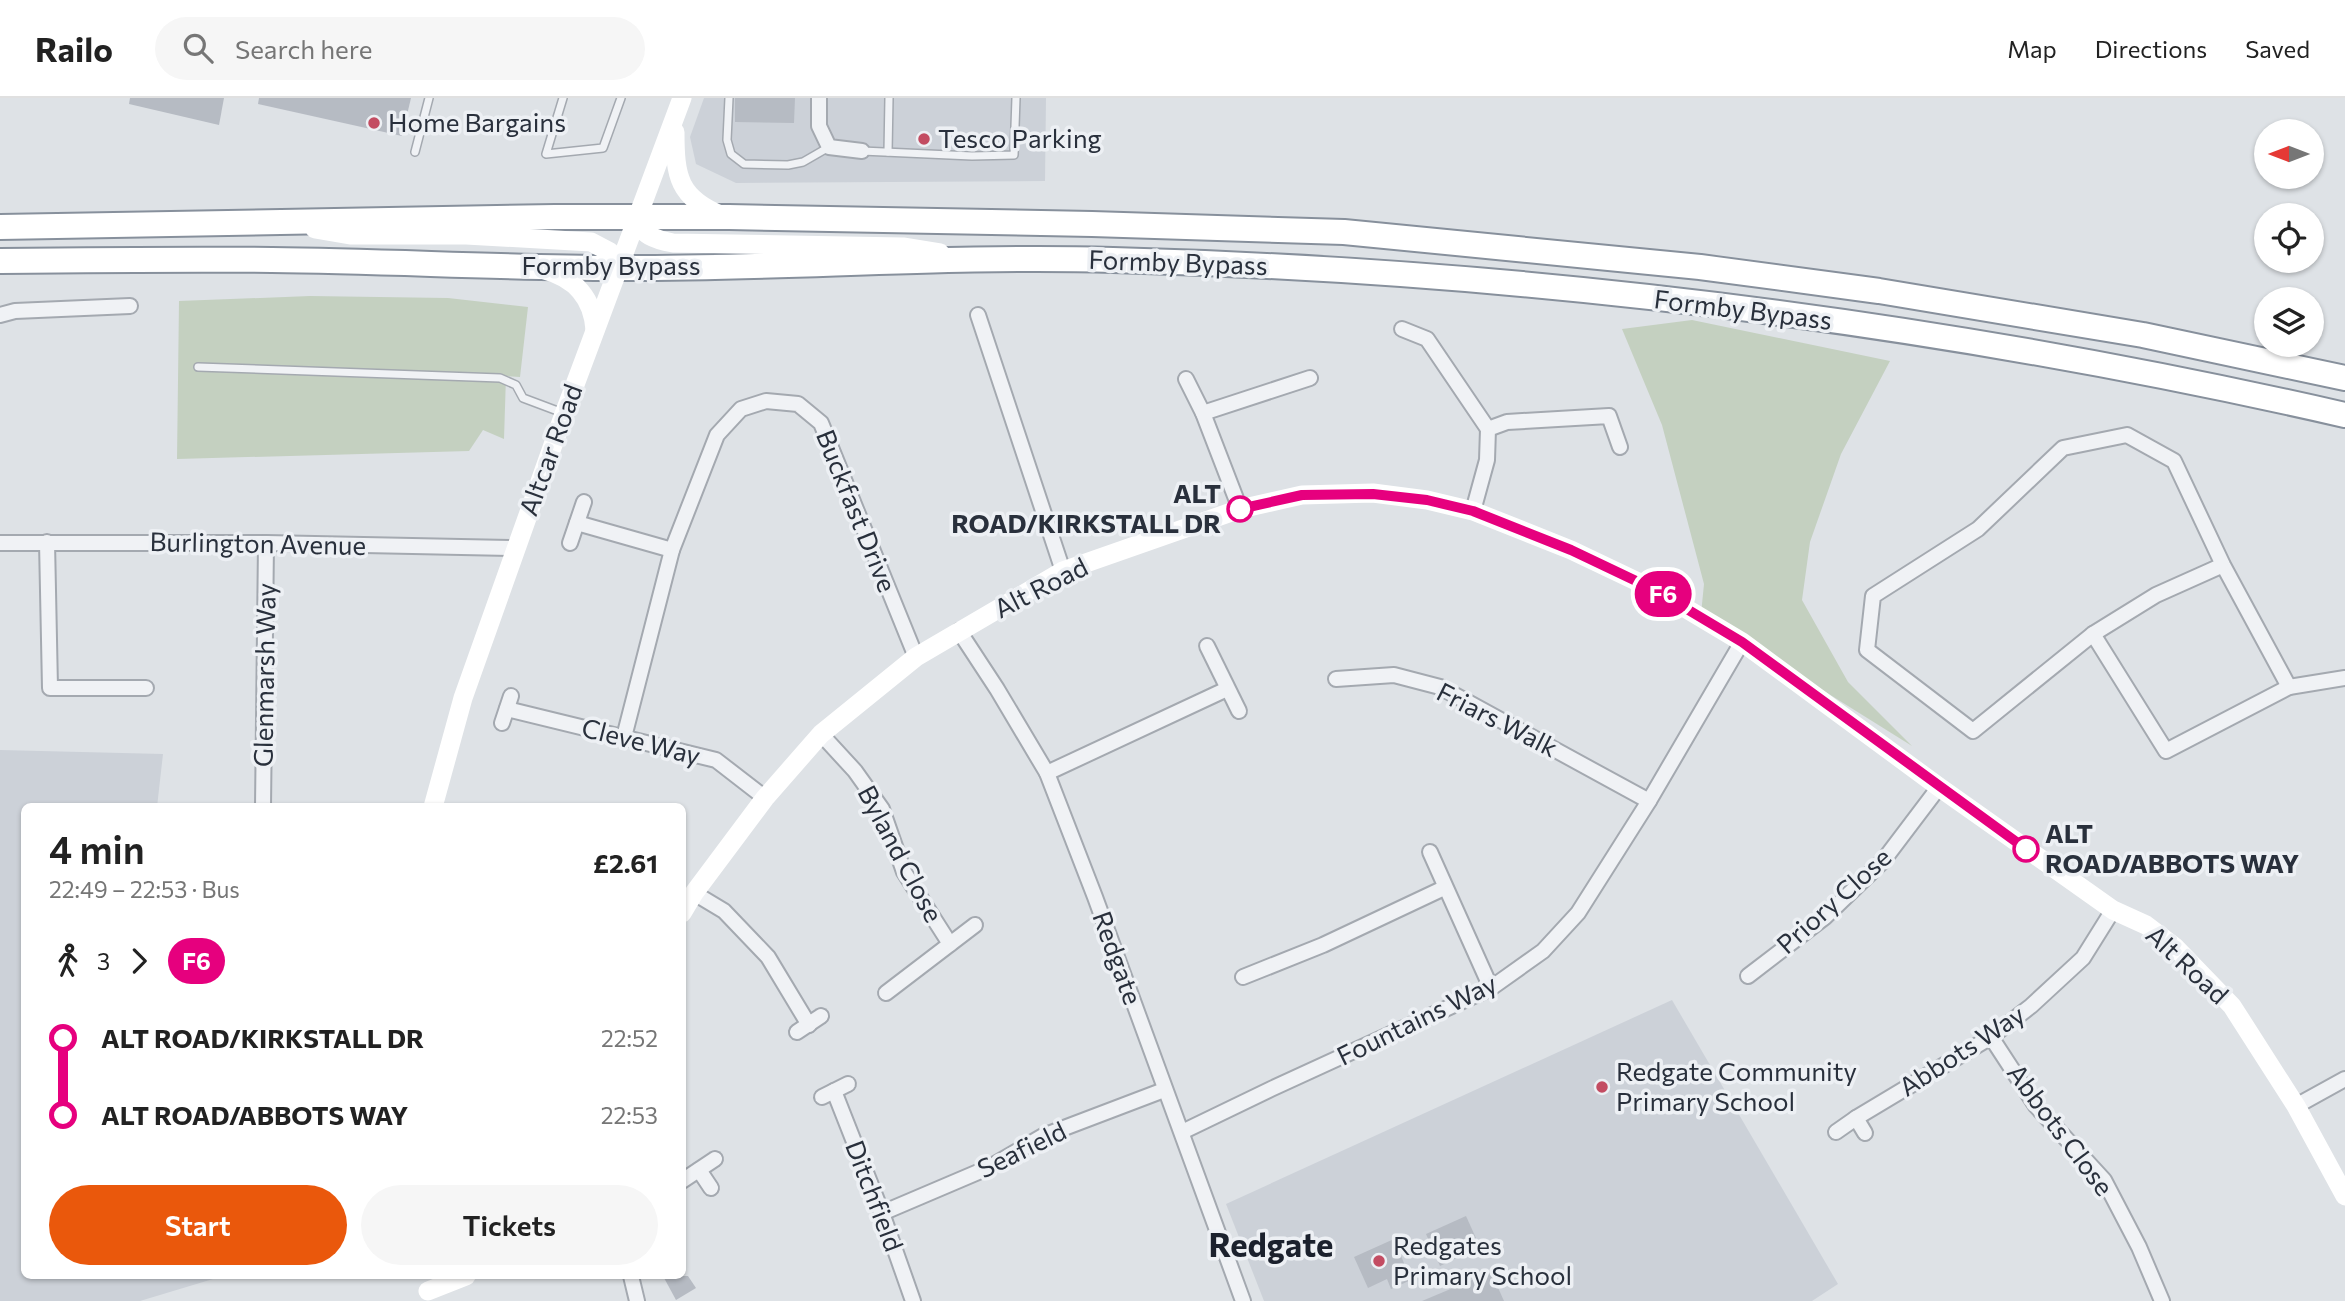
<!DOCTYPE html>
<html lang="en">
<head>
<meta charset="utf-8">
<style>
  :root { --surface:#fff; --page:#f6f6f6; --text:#222; --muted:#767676; --line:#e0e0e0; --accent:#ea580c }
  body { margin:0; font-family:Commissioner,sans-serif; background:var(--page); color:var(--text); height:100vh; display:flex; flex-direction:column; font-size:26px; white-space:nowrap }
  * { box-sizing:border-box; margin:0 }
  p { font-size:23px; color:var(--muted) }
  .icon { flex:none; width:38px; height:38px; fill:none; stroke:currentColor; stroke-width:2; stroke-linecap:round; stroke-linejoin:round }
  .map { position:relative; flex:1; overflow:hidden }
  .panel { position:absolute; left:21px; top:705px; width:665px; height:476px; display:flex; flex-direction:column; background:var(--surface); border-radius:10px; box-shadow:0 2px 5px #0004 }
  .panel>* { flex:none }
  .badge { padding:0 14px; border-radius:23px; font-size:24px; line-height:46px }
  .needle { width:46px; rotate:270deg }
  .controls { position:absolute; left:2254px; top:21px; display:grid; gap:14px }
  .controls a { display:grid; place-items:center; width:70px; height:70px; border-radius:50%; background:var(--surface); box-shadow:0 2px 5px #0004; font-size:35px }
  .map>.badge { position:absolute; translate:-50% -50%; box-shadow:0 0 0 4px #fff }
  .legs { display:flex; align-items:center; gap:10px; height:77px; padding:0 28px; font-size:23px }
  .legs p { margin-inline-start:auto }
  .overview { display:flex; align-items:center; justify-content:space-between; height:119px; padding:0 28px }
  h1 { font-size:38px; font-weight:600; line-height:52px }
  .button { display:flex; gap:14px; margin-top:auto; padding:14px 28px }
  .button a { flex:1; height:80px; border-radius:42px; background:var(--accent); color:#fff; font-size:28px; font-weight:600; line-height:80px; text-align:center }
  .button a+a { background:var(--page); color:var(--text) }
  ul { padding:0 28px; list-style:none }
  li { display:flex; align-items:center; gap:24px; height:77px; font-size:26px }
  li i { display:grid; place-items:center; width:10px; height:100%; margin:0 9px; background:currentColor }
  li i::after { content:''; width:18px; height:18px; margin:-9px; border:5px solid; border-radius:50%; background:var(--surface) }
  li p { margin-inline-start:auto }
  li:first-child i { background:linear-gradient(#0000 50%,currentColor 0) }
  li:last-child i { background:linear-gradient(currentColor 50%,#0000 0) }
  header { display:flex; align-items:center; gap:42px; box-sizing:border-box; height:98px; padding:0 35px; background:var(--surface); border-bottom:2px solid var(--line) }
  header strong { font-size:33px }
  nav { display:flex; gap:38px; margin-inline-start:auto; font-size:24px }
  .search { width:490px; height:63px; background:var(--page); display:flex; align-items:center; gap:18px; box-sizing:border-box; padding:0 24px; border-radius:38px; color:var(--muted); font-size:26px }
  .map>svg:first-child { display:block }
  .built { fill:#ccd1d8 }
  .green { fill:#c4d0c0 }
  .building { fill:#b6bbc3 }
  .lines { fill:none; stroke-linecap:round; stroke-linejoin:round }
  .lane-casing { stroke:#a4a9b0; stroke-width:10 }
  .street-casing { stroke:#a4a9b0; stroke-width:18 }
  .highway-casing { stroke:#87909c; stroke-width:28 }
  .lane { stroke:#f0f2f5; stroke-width:7 }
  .street { stroke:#f0f2f5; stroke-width:14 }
  .secondary { stroke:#fff; stroke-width:19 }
  .highway { stroke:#fff; stroke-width:24 }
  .line-1-casing { stroke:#fff; stroke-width:16 }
  .line-1 { stroke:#e6007e; stroke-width:10 }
  .poi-dot { fill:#c34c62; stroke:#edf0f4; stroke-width:2.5 }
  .stop-1-dot { fill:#fff; stroke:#e6007e; stroke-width:3.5 }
  .labels { text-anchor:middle; stroke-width:7; stroke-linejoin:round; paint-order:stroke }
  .poi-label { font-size:26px; fill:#29303c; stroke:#edf0f4; text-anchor:start }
  .street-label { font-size:26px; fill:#29303c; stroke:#edf0f4 }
  .stop-label { font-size:26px; font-weight:bold; fill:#29303c; stroke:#edf0f4; text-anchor:end }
  .district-label { font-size:33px; font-weight:bold; fill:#1b212d; stroke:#edf0f4 }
</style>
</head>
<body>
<header>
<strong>Railo</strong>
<div class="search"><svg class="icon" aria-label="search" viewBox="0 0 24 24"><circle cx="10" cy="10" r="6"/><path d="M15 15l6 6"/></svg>Search here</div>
<nav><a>Map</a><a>Directions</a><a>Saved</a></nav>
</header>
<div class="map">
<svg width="2345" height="1203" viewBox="0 0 2345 1203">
  <rect width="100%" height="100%" fill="#dee2e6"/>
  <g class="built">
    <polygon points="704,0 1046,0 1045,83 736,85 696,66 690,39"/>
    <polygon points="0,652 163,656 157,709 24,709 24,1178 223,1178 140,1203 0,1203"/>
    <polygon points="1672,902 1838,1186 1812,1203 1264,1203 1226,1106"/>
  </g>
  <g class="green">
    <polygon points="310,198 448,200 528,209 520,279 506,278 504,341 483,332 469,353 177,361 179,203"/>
    <polygon points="1692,222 1890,263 1841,356 1810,444 1802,502 1848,584 1912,648 1701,516 1704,486 1662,327 1622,231"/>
  </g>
  <g class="building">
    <polygon points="130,0 224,0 219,27 129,6"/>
    <polygon points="259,0 411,0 402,38 258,6"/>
    <polygon points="735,0 795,0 794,25 735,24"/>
    <polygon points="1466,1118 1480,1149 1440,1168 1426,1136"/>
    <polygon points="1394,1141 1411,1182 1391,1191 1387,1181 1368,1190 1354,1159"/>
    <polygon points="1491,1174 1504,1203 1422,1203"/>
    <polygon points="663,1178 688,1178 696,1190 676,1202"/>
  </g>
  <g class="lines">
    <defs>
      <g id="lane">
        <polyline points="563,0 546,56 603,50 621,0"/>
        <polyline points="729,0 727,42 731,56 744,66 788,67 803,64 829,49"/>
        <polyline points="862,53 972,58 1014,57 1016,0"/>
        <polyline points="415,54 429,0"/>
        <polyline points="888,54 889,0"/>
        <polyline points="198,269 500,280 516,287 523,300 563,315"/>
      </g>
      <g id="street">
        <polyline points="819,0 819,28 829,49 862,53"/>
        <polyline points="0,217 15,213 130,208"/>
        <polyline points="978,217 1063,473"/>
        <polyline points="1402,231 1427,241 1488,331"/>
        <polyline points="1186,281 1203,315 1240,411"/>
        <polyline points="1203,315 1310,280"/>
        <polyline points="1473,413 1487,362 1488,331 1507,324 1609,318 1620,349"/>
        <polyline points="577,425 672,452"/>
        <polyline points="47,444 50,590 146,590"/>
        <polyline points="0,445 266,445 516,450"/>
        <polyline points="570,445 584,404"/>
        <polyline points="2223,467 2156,497 2093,536 1973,633 1867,552 1873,498 1978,431 2063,350 2127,337 2174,363 2223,467 2289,589"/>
        <polyline points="959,533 997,591 1047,675 1095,799 1243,1203"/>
        <polyline points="2093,536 2166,653 2289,589 2345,580"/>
        <polyline points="1207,548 1239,613"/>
        <polyline points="1336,581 1394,577 1440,589 1649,703"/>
        <polyline points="507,611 716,662 765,700"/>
        <polyline points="502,625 511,598"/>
        <polyline points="821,636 855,673 882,711 904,774 950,846"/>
        <polyline points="624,639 672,452 717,337 741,311 766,303 798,306 821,325 916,559"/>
        <polyline points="1047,675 1227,591"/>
        <polyline points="263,709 266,445"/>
        <polyline points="1430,754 1491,890"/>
        <polyline points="694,795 724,813 768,859 809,927"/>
        <polyline points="1748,878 1825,819 1883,763 1939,689"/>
        <polyline points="1243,879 1323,847 1444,790"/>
        <polyline points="886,895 975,827"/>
        <polyline points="797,934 821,918"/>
        <polyline points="1991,939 2036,1008 2104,1082 2139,1149 2162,1203"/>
        <polyline points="834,993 882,1115 913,1203"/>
        <polyline points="822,999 848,986"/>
        <polyline points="2296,1008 2345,981"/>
        <polyline points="1856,1020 1865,1035"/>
        <polyline points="1182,1034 1271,991 1491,890 1543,853 1578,815 1649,703 1742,544"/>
        <polyline points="1836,1034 1856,1020 1991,939 2031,908 2083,860 2113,812"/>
        <polyline points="699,1072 711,1090"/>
        <polyline points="682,1083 715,1061"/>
        <polyline points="882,1115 990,1069 1043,1038 1164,992"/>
        <polyline points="631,1178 637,1203"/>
      </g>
      <g id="highway">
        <polyline points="0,129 555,119 729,119 1092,126 1344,134 1700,169 1879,193 2143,237 2345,280"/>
        <path d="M0,163C91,162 182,161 272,162C387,163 501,170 616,170C782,171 947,157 1113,162C1527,173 1942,225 2345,317"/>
      </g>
    </defs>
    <use href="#lane" class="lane-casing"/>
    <use href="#street" class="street-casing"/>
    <use href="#highway" class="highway-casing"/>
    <use href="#lane" class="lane"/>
    <use href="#street" class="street"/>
    <g class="secondary">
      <path d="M675,34C675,78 678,100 723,118"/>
      <path d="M636,119C639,137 657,142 673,145L903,149L940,155"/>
      <polyline points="315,131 350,137 466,137 591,144 610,154 617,165 618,170"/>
      <path d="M545,172C575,180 593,201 595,232"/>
      <polyline points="433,709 463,600 564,316 682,0"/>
      <polyline points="682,815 694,795 765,700 821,636 916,559 1063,473 1240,411 1302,397 1373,395 1427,402 1473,413 1571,452 1655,492 1742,544 1939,689 2113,812 2146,827 2175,849 2232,908 2296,1008 2345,1098"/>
      <polyline points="428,1193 466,1178"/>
    </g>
    <use href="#highway" class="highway"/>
  </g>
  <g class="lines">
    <defs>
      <polyline id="line-1" points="1240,411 1302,397 1373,396 1427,402 1473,413 1571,452 1655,492 1742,544 2026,751"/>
    </defs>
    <use href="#line-1" class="line-1-casing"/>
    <use href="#line-1" class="line-1"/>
  </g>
  <g class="poi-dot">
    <circle cx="374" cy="25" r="7"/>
    <circle cx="924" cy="41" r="7"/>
    <circle cx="1602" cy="989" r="7"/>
    <circle cx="1379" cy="1163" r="7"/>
  </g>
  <g class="stop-1-dot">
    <circle cx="1240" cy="411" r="12"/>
    <circle cx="2026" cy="751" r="12"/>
  </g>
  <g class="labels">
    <g class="poi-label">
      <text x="388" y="34">Home Bargains</text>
      <text x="938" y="50">Tesco Parking</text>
      <text x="1616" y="983">Redgate Community<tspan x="1616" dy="30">Primary School</tspan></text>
      <text x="1393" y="1157">Redgates<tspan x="1393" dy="30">Primary School</tspan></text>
    </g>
    <g class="street-label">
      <text transform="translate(1178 165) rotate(2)" y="9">Formby Bypass</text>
      <text x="611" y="177">Formby Bypass</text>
      <text transform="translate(1743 212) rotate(7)" y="9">Formby Bypass</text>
      <text transform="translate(551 352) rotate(-70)" y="9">Altcar Road</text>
      <text transform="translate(856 413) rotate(68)" y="9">Buckfast Drive</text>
      <text transform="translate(258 446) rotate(1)" y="9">Burlington Avenue</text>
      <text transform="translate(1041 490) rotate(-27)" y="9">Alt Road</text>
      <text transform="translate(265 577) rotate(-89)" y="9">Glenmarsh Way</text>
      <text transform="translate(1497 622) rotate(27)" y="9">Friars Walk</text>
      <text transform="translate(641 644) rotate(14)" y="9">Cleve Way</text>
      <text transform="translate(900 756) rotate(62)" y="9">Byland Close</text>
      <text transform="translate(1834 803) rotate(-42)" y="9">Priory Close</text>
      <text transform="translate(1117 860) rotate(70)" y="9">Redgate</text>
      <text transform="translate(2187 867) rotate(43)" y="9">Alt Road</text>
      <text transform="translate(1417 922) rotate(-26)" y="9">Fountains Way</text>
      <text transform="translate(1962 953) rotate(-33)" y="9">Abbots Way</text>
      <text transform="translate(2060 1032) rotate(53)" y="9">Abbots Close</text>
      <text transform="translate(1022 1052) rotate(-26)" y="9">Seafield</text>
      <text transform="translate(874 1098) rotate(69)" y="9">Ditchfield</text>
    </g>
    <g class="stop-label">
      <text x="1221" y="405">ALT<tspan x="1221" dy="30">ROAD/KIRKSTALL DR</tspan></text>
      <text x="2045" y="745" text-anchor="start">ALT<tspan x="2045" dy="30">ROAD/ABBOTS WAY</tspan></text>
    </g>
    <g class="district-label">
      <text x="1271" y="1159">Redgate</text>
    </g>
  </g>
</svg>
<div class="controls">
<a><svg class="needle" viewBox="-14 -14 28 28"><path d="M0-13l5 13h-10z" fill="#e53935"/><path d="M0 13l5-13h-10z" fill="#767676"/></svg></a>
<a><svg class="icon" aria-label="locate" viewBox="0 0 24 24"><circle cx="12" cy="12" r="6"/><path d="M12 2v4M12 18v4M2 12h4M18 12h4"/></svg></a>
<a><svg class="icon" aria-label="layers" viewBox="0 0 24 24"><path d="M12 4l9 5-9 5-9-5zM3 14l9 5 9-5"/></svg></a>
</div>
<b class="badge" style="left:1663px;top:496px;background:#e6007e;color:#fff">F6</b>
<section class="panel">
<div class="overview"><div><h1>4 min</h1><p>22:49 – 22:53 · Bus</p></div><b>£2.61</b></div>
<div class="legs"><svg class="icon" aria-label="walk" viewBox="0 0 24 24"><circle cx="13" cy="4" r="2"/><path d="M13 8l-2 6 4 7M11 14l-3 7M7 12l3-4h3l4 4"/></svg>3<svg class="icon" aria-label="forward" viewBox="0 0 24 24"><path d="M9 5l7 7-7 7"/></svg><b class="badge" style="background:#e6007e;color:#fff">F6</b></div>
<ul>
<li><i style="color:#e6007e"></i><b>ALT ROAD/KIRKSTALL DR</b><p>22:52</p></li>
<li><i style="color:#e6007e"></i><b>ALT ROAD/ABBOTS WAY</b><p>22:53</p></li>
</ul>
<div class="button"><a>Start</a><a>Tickets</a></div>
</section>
</div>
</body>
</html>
